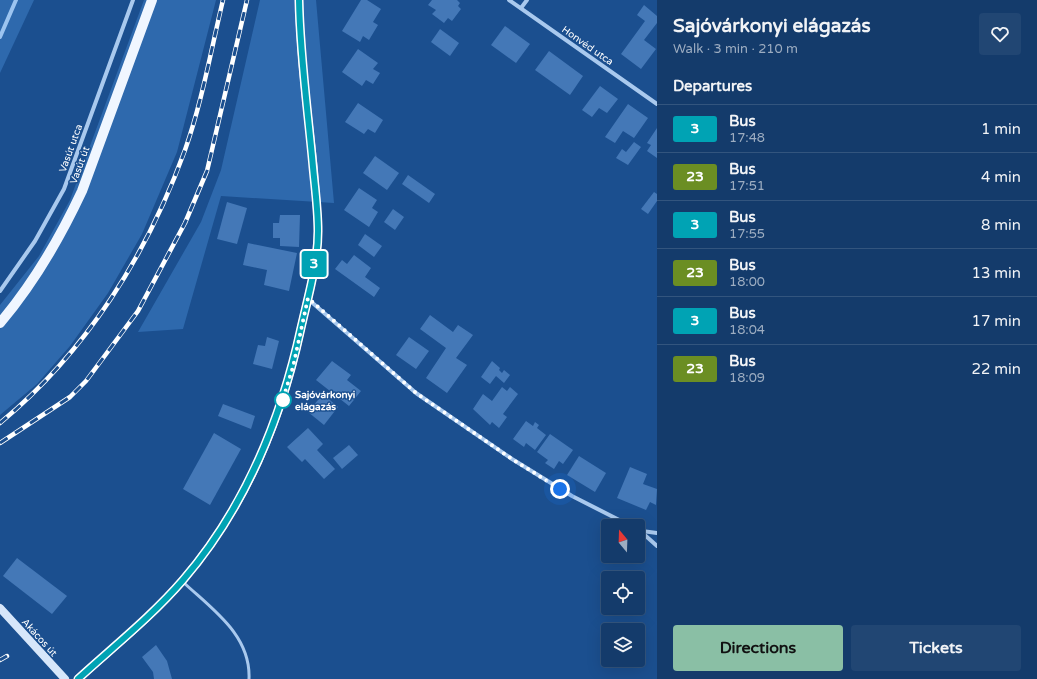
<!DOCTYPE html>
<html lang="en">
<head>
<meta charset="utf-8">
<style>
  :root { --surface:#143b6b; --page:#214673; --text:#f1f3f6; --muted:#9dadc1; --line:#33557e; --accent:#8abfa5 }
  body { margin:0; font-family:"Varela Round",sans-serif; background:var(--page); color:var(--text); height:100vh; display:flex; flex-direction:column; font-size:15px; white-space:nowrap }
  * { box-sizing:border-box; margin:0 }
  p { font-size:13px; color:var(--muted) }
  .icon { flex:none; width:22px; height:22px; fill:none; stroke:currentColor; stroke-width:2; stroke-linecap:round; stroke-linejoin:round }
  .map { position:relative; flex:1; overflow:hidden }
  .details { display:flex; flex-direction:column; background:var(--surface); width:380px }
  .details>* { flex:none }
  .badge { padding:0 8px; border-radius:3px; font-size:14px; line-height:26px }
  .needle { width:26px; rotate:341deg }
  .fabs { position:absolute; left:601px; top:519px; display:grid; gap:8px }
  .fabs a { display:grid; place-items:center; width:44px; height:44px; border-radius:4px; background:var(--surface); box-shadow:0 4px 16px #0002,0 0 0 1px var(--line); font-size:20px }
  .you { position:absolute; width:20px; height:20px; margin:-10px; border:3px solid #fff; border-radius:50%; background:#1a73e8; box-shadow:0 0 0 6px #1a73e833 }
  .map>.badge { position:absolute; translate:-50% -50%; box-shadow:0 0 0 2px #fff }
  h2 { padding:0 16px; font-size:15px; line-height:36px }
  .round { display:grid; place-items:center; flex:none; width:42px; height:42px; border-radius:4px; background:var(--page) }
  .summary { display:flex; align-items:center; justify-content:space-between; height:68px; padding:0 16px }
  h1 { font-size:19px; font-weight:700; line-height:30px }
  .cta { display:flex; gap:8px; margin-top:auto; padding:8px 16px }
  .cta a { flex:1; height:46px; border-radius:4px; background:var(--accent); color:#111; font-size:16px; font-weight:700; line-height:46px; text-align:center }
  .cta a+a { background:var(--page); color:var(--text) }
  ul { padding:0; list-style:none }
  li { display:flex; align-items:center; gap:12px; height:48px; padding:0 16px; border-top:1px solid var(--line) }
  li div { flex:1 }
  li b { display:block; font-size:15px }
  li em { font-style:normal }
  li .badge { min-width:44px; font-weight:700; text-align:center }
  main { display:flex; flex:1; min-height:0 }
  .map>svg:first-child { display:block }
  .green { fill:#2e69ad }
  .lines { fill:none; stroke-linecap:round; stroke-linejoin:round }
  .stream { stroke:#9cc4f0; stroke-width:4 }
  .building { fill:#4478b7 }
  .lane { stroke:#a9c9ee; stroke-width:3 }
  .street { stroke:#a9c9ee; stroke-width:4 }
  .secondary { stroke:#d6e6fa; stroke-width:8 }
  .primary { stroke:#f0f6ff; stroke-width:10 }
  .rail-casing { stroke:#fff; stroke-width:4.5 }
  .rail { stroke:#1b4f8f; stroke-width:3; stroke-dasharray:9; stroke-linecap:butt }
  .line-casing { stroke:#fff; stroke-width:9 }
  .line { stroke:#00a3b4; stroke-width:6 }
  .walk { stroke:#fff; stroke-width:4; stroke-dasharray:0 7.2 }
  .stop-dot { fill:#fff; stroke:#00a3b4; stroke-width:2 }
  .labels { text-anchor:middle; stroke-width:3; stroke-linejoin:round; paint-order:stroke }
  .street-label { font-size:10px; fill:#fff; stroke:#1b4f8f }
  .stop-label { font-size:10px; font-weight:bold; fill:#fff; stroke:#1b4f8f; text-anchor:start }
</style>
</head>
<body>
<main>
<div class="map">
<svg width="657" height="679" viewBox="0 0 657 679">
  <rect width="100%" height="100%" fill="#1b4f8f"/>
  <g class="green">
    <polygon points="0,0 34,0 0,73"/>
    <polygon points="144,0 216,0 177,152 142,234 108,293 70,346 37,384 0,415 0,305 39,256 70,200"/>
    <polygon points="260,0 316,0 334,203 221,196 183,329 138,332 201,222 221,170"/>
  </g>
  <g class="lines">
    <polyline class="stream" points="0,37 16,0"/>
  </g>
  <g class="building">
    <polygon points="361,0 367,0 381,9 373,22 378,25 369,40 363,36 360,42 342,31"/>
    <polygon points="432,0 457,0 460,3 458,6 461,9 452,21 448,18 444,23 432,14 436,10 428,5"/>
    <polygon points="644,5 657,16 657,23 644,40 656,49 641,69 621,54 645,21 637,15"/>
    <polygon points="505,26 530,44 516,63 491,45"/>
    <polygon points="440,29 459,43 450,56 431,42"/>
    <polygon points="358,49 378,63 373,69 380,73 373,84 366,80 362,86 342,72"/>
    <polygon points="549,51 583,76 570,95 535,70"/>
    <polygon points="600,86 618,99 607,113 599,108 592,117 582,110"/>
    <polygon points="358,103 383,120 375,133 368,129 364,134 345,122"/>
    <polygon points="628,104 648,118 634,138 623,131 615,143 605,137"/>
    <polygon points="657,128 657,158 647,151 651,145 647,143"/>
    <polygon points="634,142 641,147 628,165 616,158 622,149 626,152"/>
    <polygon points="375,156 399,173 387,190 363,173"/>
    <polygon points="408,175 435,194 429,203 402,184"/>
    <polygon points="359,188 377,200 372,208 378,212 369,227 344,210"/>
    <polygon points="654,192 657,194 657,201 648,214 641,209"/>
    <polygon points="227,202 247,208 237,244 217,239"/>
    <polygon points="393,209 404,217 395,230 384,222"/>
    <polygon points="280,215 300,215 299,247 280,246 280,238 273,238 273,223 279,223"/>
    <polygon points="365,234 382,246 374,257 358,245"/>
    <polygon points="248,243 297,253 289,291 264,285 267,270 243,265"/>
    <polygon points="354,255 371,268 365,277 380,288 374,297 335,269 342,260 347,264"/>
    <polygon points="430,315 453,332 458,325 473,335 456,358 467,365 447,393 426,378 446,348 420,329"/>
    <polygon points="267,337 279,341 272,369 253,364 258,345 265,346"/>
    <polygon points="409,337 429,351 416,369 396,355"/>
    <polygon points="332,361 351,375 347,380 361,391 349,406 316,380"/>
    <polygon points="492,361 500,368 499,370 502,373 504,370 510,375 504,383 496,376 490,384 481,377"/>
    <polygon points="502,387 507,391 510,387 518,394 503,414 507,417 499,428 492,422 490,425 473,409 483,394 492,401"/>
    <polygon points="323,394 338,407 324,425 308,412"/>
    <polygon points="223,404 255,416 251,429 218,416"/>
    <polygon points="526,421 533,426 535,422 539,425 537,428 546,435 535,450 526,443 524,447 513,439"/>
    <polygon points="308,428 323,444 317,450 335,469 324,479 305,459 302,462 287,447"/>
    <polygon points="214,433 241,449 210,505 183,489"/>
    <polygon points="550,434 573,450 563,464 559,461 554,469 545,463 548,460 537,452"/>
    <polygon points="349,445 358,455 342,469 333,458"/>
    <polygon points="579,456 606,473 595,492 567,475"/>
    <polygon points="630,467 647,474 643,484 657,489 656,505 650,502 646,510 617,498"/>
    <polygon points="17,558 67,596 52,614 3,576"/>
    <polygon points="156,645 167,661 172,679 154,679 153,672 142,657"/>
  </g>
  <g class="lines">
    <path class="lane" d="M183,582C212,609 251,635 249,679"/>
    <g class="street">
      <polyline points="509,0 657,104"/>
      <polyline points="521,8 527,0"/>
      <polyline points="0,291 35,241 64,189 133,0"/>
      <polyline points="308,299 416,393 512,459 572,496 631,526"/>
      <polyline points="638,529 657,546"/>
      <polyline points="642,531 657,533"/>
    </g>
    <g class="secondary">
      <polyline points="0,608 65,679"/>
      <path d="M78,679C113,647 152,617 183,580C246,506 281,422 301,328C308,297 318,263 318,231C318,211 315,191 314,170C308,114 300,57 299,0"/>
    </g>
    <path class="primary" d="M0,323C34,283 60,238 82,191L152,0"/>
    <defs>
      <g id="rail">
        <path d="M0,423C86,352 147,255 185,150C202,102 211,50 223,0"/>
        <polyline points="0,443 70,397 86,381 138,311 185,223 207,171 247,0"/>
        <polyline points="0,660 7,656"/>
      </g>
    </defs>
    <use href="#rail" class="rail-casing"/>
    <use href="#rail" class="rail"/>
  </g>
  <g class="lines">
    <defs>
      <path id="line" d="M78,679C113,647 152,616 183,580C245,508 281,420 301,328C308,297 318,263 318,231C318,210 315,188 313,167C308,111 300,56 299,0"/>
    </defs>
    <use href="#line" class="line-casing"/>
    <use href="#line" class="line"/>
    <polyline class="walk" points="283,400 282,402 293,367 308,298 416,393 512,459 560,489"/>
  </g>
  <circle class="stop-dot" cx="283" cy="400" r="8"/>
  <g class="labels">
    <g class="street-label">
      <text transform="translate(588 45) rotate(35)" y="4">Honvéd utca</text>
      <text transform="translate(70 148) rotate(-70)" y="4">Vasút utca</text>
      <text transform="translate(79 165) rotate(-70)" y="4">Vasút út</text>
      <text transform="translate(40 637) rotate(48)" y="4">Akácos út</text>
    </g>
    <g class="stop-label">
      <text x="295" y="398">Sajóvárkonyi<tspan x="295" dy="12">elágazás</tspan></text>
    </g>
  </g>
</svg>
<div class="fabs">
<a><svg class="needle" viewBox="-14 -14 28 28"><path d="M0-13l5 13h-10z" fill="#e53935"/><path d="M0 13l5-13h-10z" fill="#9dadc1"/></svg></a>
<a><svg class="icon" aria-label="locate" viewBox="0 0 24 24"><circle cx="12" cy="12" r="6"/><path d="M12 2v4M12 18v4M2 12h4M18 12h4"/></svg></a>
<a><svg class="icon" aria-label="layers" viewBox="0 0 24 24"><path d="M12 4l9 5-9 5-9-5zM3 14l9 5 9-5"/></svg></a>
</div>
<div class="you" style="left:560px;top:489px"></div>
<b class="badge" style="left:314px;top:264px;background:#00a3b4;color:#fff">3</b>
</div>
<section class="details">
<div class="summary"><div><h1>Sajóvárkonyi elágazás</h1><p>Walk · 3 min · 210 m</p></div><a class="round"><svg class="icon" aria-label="heart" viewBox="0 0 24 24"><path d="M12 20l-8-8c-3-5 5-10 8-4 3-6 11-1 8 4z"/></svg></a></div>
<h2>Departures</h2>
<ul>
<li><span class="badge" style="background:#00a3b4;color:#fff">3</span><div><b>Bus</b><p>17:48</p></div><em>1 min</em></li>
<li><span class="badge" style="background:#6b8e23;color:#fff">23</span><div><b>Bus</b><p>17:51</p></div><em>4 min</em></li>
<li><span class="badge" style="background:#00a3b4;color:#fff">3</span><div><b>Bus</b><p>17:55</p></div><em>8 min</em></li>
<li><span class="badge" style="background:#6b8e23;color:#fff">23</span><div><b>Bus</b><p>18:00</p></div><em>13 min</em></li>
<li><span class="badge" style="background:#00a3b4;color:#fff">3</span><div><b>Bus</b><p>18:04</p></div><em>17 min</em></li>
<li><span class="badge" style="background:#6b8e23;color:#fff">23</span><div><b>Bus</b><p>18:09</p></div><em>22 min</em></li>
</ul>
<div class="cta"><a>Directions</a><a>Tickets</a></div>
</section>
</main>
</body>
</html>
